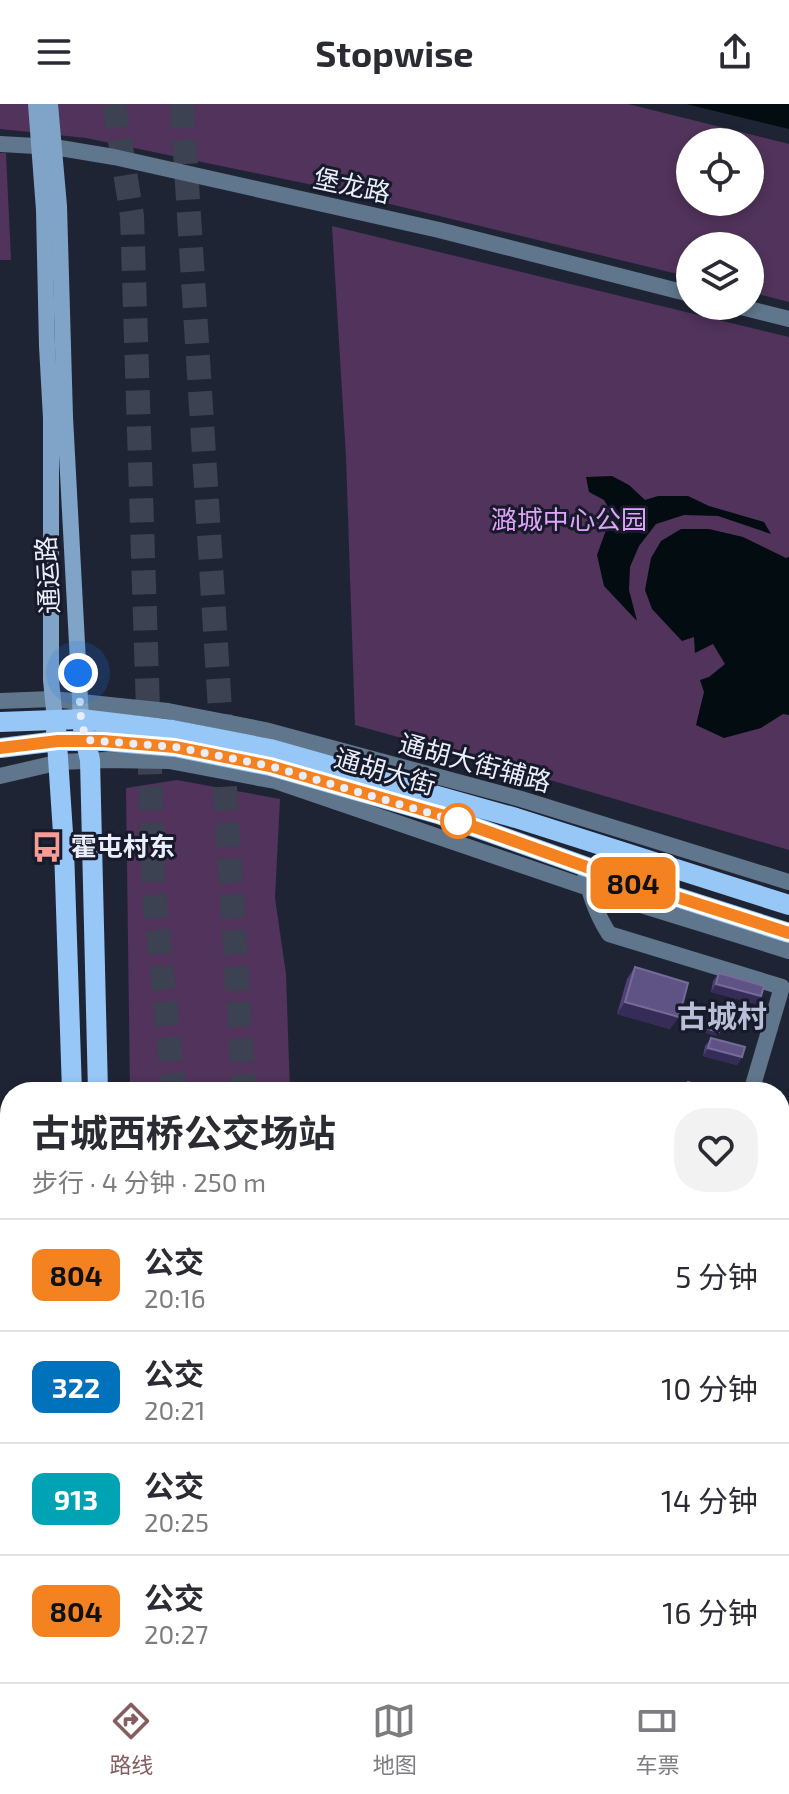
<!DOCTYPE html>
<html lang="zh">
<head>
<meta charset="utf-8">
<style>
  :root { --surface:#fff; --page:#f2f2f3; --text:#2b2b33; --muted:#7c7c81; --line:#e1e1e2; --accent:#865e5f }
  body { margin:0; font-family:"Exo 2","Noto Sans SC",sans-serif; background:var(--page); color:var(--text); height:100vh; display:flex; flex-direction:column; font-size:30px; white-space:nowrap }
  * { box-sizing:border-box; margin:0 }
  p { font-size:26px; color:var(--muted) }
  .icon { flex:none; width:44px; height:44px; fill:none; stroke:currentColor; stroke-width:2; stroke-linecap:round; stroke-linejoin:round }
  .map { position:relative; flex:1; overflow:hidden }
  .sheet { position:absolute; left:0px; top:978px; width:790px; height:600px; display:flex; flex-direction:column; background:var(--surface); border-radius:32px 32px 0 0; box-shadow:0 4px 12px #0003 }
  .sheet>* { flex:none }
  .badge { padding:0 16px; border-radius:12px; font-size:28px; line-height:52px }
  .fabs { position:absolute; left:676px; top:24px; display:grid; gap:16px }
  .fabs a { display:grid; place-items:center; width:88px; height:88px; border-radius:50%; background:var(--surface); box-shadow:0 4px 12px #0003; font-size:40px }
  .you { position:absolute; width:40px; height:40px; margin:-20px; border:6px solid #fff; border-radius:50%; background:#1a73e8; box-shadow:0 0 0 12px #1a73e833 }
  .map>.badge { position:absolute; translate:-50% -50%; box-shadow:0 0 0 4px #fff }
  .round { display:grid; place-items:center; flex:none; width:84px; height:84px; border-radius:32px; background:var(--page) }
  .overview { display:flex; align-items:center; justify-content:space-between; height:136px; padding:0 32px }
  h1 { font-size:38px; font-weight:700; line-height:60px }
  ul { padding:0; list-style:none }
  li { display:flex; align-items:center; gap:24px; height:112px; padding:0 32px; border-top:2px solid var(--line) }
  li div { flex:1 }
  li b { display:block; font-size:30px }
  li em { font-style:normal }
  li .badge { min-width:88px; font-weight:700; text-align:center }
  header { display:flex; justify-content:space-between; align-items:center; height:104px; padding:0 32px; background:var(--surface); font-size:36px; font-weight:700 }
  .tab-bar { display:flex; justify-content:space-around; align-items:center; height:112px; border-top:2px solid var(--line); background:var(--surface); font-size:22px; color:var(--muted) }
  .tab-bar a { display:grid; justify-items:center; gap:4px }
  .tab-bar .active { color:var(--accent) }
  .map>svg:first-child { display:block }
  .green { fill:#51335b; fill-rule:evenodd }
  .water { fill:#030d11 }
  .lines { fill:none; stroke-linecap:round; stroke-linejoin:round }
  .motorway-tunnel { stroke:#3d4253; stroke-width:24; stroke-dasharray:24 12; stroke-linecap:butt }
  .minor { stroke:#5f768c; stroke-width:16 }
  .tertiary { stroke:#5f768c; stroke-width:16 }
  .secondary { stroke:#7fa4c8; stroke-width:16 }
  .primary { stroke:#97c7f6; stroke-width:20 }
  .rail { stroke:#969ba9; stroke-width:4; stroke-dasharray:14 14; stroke-linecap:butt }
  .secondary-bridge { stroke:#7fa4c8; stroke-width:16 }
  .wall { fill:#4f4078 }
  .shaded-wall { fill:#352d57 }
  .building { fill:#5f5386; stroke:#756b98; stroke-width:2 }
  .line-casing { stroke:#fff; stroke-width:18 }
  .line { stroke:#f58220; stroke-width:12 }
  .walk { stroke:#e9eefa; stroke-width:8; stroke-dasharray:0 14.4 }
  .stop-dot { fill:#fff; stroke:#f58220; stroke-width:4 }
  .labels { text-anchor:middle; stroke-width:6; stroke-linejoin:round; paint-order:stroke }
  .street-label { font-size:26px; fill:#e9eefa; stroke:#161a2b }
  .park-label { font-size:26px; fill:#e0a4f6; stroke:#161a2b }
  .poi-label { font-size:26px; font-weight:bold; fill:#e9eefa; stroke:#161a2b; text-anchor:start }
  .quarter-label { font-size:30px; font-weight:bold; fill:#b8bfd6; stroke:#161a2b }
</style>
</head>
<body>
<header><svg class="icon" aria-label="menu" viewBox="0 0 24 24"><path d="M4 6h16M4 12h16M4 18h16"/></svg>Stopwise<svg class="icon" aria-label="share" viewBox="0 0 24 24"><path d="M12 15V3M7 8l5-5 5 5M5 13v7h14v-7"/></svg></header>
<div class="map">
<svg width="789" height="1578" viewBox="0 0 789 1578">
  <rect width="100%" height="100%" fill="#1f2435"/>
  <g class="green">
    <path d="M0,0H628L789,40V198L750,188V142H690V173L308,80L86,34L0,25ZM690,38H750V98H690Z"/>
    <polygon points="0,49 6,49 11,156 0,156"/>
    <polygon points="332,122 789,233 789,746 509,664 355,621 346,353"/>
    <polygon points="177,676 280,695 275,794 286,870 290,988 130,988 126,684"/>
    <polygon points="163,1568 308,1568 308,1578 164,1578"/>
  </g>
  <g class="water">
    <polygon points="686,0 789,0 789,25"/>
    <polygon points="612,372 629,381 645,396 658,392 688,392 709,402 764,418 771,430 718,412 684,411 656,420 639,442 630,463 629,486 637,517 604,482 597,451 606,426 610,406 604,396 589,388 586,373"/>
    <polygon points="681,425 709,425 743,433 786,454 789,453 789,611 783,610 761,624 724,634 696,621 704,588 700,576 709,573 725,560 713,540 695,549 694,533 682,537 652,505 645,486 651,454 661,437"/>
  </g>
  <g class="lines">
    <g class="motorway-tunnel">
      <polyline points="114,0 132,112 154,790 174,988"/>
      <polyline points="182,0 244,988"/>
      <polyline points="234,1568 235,1578"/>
      <polyline points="307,1568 309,1578"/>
    </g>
    <g class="minor">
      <polyline points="0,40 54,43 114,53 439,126 690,190"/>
      <polyline points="737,202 789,215"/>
      <path d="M584,761C588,787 595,808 609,830L782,883L751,988"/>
    </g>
    <g class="tertiary">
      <polyline points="0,597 52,595 168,607 265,626 521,695 789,778"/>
      <polyline points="0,672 60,658 107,656 169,657 275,677 612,792 789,847"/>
      <polyline points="0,1352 10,1350"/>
    </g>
    <g class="secondary">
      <polyline points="65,313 81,615"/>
      <polyline points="51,314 51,576 55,616"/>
    </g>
    <g class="primary">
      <polyline points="0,618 81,615 173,626 270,645 516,714 789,801"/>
      <polyline points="56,624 64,744 72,988"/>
      <polyline points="83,625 90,656 98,988"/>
      <polyline points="0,644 58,637 103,637 175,643 270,662 441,711 623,776 789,829"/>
      <polyline points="124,1568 125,1578"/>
      <polyline points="145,1568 146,1578"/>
    </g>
    <g class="rail">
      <polyline points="780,1211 789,1202"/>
      <polyline points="780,1242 789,1233"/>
      <polyline points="446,1578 455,1568"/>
      <polyline points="464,1578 473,1568"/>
    </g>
    <g class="secondary-bridge">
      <polyline points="36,0 44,106 47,242 51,314"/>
      <polyline points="50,0 59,102 65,313"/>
    </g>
  </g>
  <g class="wall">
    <polygon points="635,863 670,925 617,910 627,875"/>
    <polygon points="719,869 761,892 756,900 711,888 713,877"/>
    <polygon points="711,934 742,953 737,961 703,952 705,942"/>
  </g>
  <g class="shaded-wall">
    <polygon points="716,880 761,892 756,900 711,888"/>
    <polygon points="625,898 679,913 670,925 617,910"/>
    <polygon points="708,925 719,928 716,932 705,929"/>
    <polygon points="708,944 742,953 737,961 703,952"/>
  </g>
  <g class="building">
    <polygon points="635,863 688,879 679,913 625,898"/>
    <polygon points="719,869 764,882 761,892 716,880"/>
    <polygon points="710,915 722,918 719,928 708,925"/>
    <polygon points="711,934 745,943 742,953 708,944"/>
    <polygon points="688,978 721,988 685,988"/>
  </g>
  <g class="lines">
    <defs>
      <polyline id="line" points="0,644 58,637 103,637 175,643 270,662 441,711 623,776 789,829"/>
    </defs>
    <use href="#line" class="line-casing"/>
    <use href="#line" class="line"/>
    <polyline class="walk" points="78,569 81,615 86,636 175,643 270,662 470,721 458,717"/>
  </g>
  <defs>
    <symbol id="bus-bare" viewBox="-9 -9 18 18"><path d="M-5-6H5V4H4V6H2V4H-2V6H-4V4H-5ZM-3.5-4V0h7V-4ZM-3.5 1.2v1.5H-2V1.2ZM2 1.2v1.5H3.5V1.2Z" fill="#f59c94" stroke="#161a2b" stroke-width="2.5" paint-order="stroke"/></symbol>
  </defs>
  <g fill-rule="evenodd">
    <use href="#bus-bare" x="25" y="721" width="44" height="44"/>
  </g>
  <circle class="stop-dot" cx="458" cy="717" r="16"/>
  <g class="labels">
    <g class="street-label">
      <text transform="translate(352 82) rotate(12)" y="9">堡龙路</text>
      <text transform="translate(48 471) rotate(-93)" y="9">通运路</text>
      <text transform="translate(475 659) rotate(15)" y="9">通胡大街辅路</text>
      <text transform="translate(385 668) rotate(16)" y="9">通胡大街</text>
    </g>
    <g class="park-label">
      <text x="569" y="425">潞城中心公园</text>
    </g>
    <g class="poi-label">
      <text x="71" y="752">霍屯村东</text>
    </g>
    <g class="quarter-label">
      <text x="722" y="923">古城村</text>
    </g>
  </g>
</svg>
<div class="fabs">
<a><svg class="icon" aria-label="locate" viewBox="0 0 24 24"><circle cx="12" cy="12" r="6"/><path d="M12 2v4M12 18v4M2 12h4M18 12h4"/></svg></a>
<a><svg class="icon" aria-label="layers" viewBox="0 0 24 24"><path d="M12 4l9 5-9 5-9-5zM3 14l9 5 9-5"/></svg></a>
</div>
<div class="you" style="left:78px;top:569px"></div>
<b class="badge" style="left:633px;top:779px;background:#f58220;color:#111">804</b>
<section class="sheet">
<div class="overview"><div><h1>古城西桥公交场站</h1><p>步行 · 4 分钟 · 250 m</p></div><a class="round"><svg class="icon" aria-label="heart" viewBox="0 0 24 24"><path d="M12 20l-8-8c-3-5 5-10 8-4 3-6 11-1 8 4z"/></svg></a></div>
<ul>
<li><span class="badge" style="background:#f58220;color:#111">804</span><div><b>公交</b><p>20:16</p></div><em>5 分钟</em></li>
<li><span class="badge" style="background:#0072bc;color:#fff">322</span><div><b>公交</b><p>20:21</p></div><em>10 分钟</em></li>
<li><span class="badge" style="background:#00a3b4;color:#fff">913</span><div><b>公交</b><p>20:25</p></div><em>14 分钟</em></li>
<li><span class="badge" style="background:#f58220;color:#111">804</span><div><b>公交</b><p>20:27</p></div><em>16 分钟</em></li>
</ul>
</section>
</div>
<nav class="tab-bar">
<a class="active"><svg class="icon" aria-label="directions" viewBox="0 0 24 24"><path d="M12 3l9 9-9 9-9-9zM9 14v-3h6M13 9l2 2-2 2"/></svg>路线</a>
<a><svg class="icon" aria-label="map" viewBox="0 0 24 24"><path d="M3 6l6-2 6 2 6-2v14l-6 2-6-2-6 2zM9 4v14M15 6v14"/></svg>地图</a>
<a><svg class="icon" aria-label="tickets" viewBox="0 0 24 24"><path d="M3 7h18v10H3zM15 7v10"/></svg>车票</a>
</nav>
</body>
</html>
